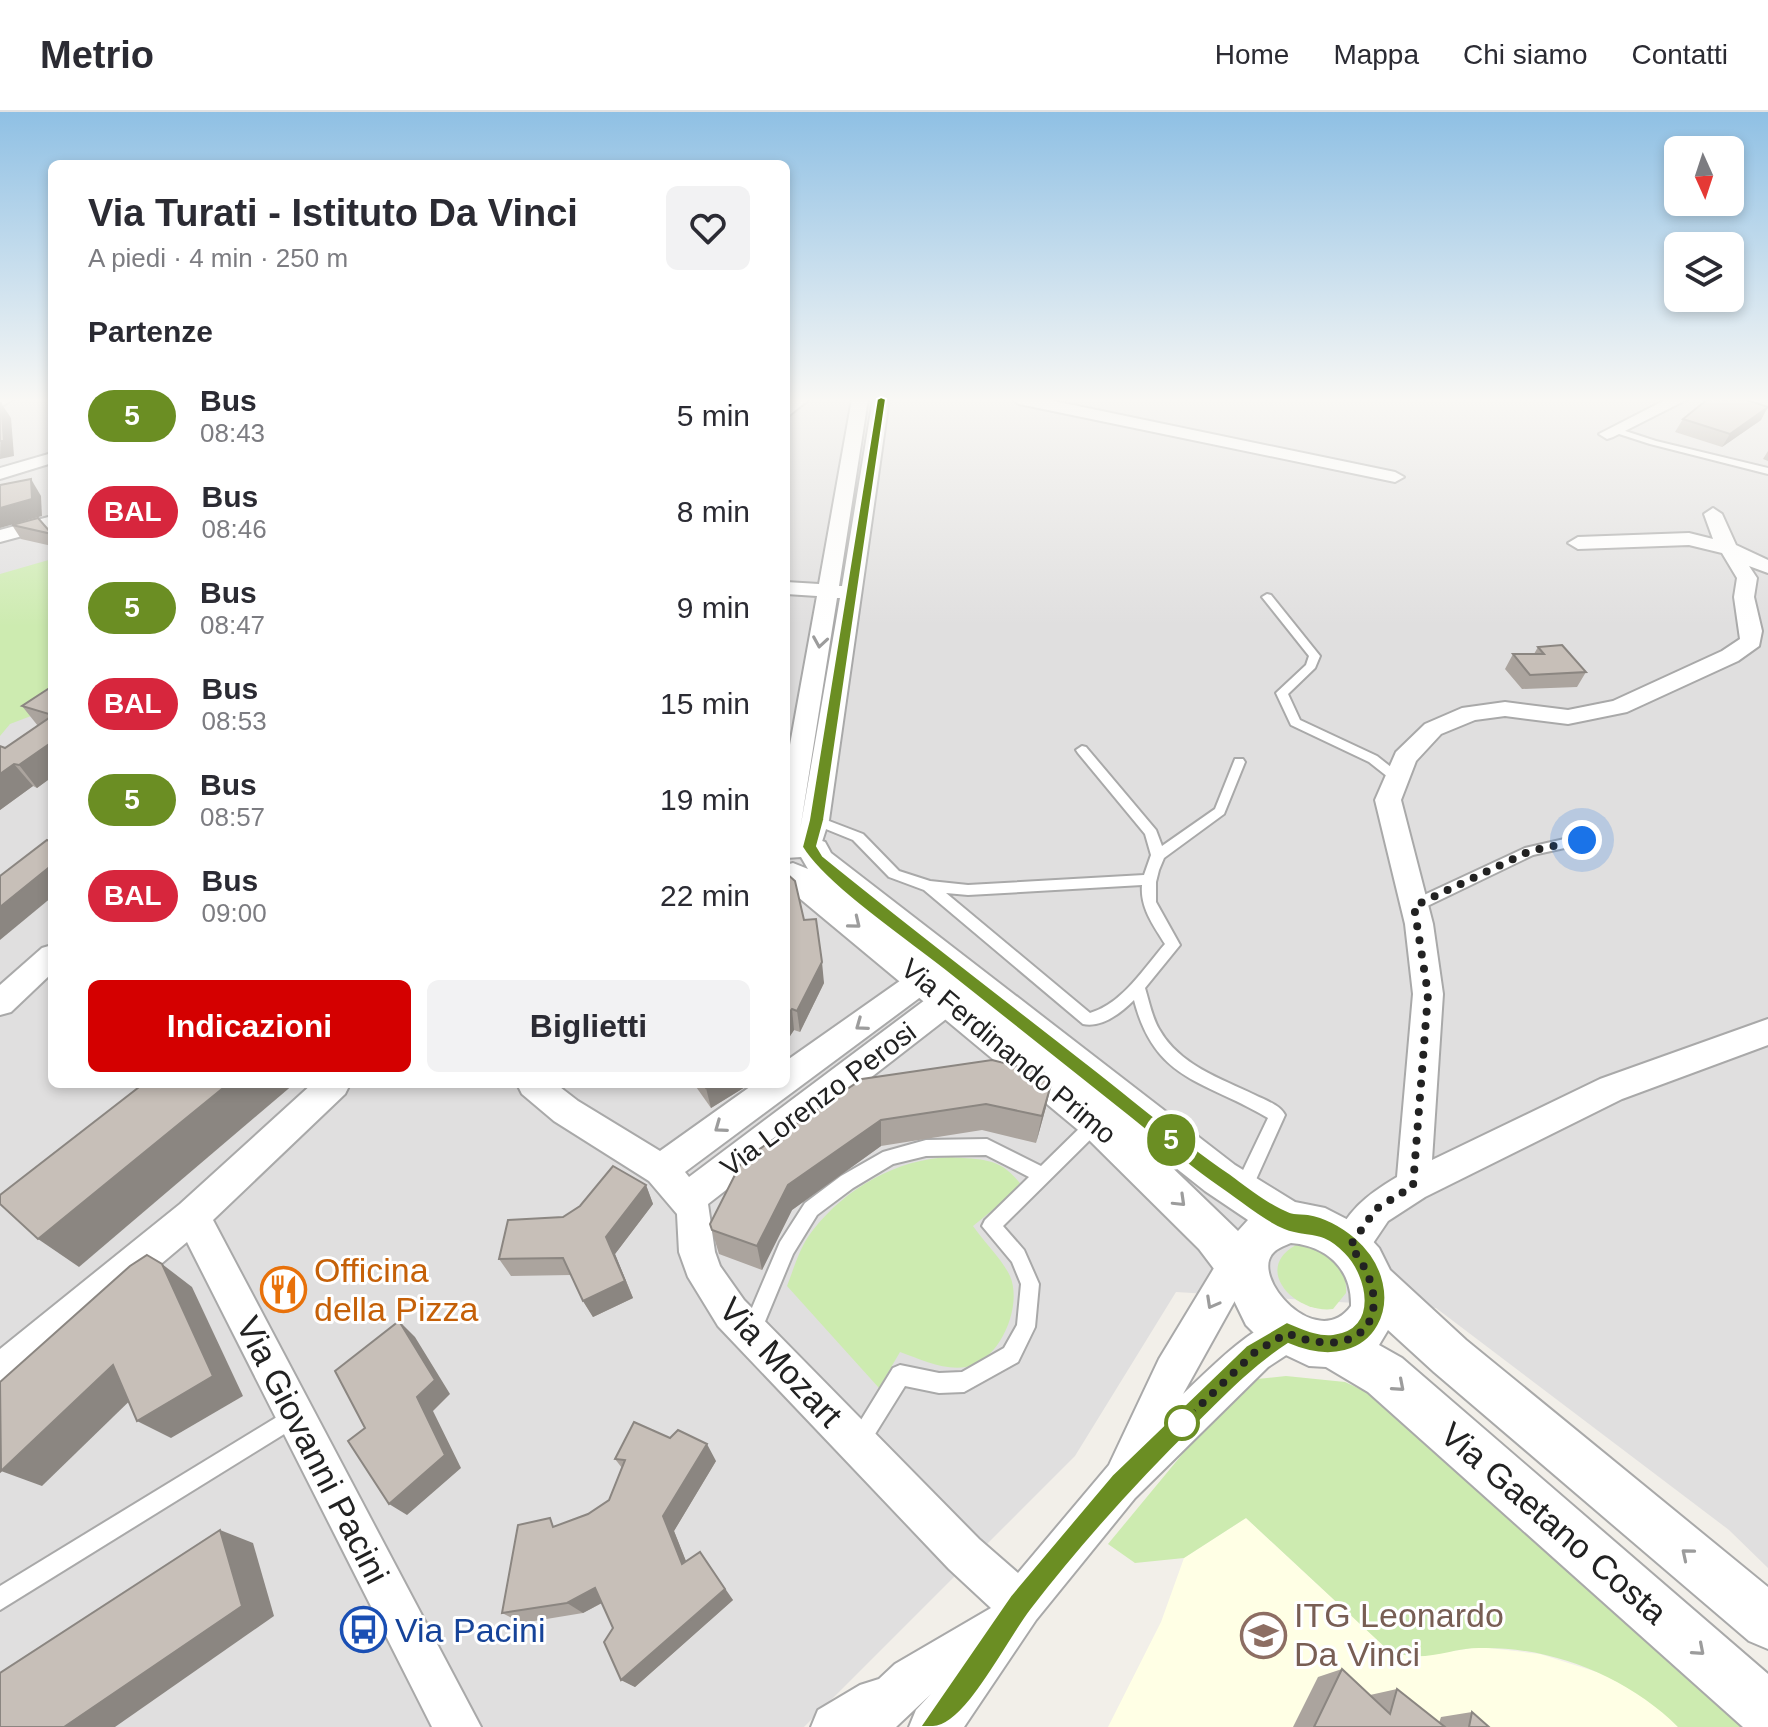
<!DOCTYPE html>
<html lang="it">
<head>
<meta charset="utf-8">
<style>
  :root { --surface:#fff; --page:#f2f2f3; --text:#2b2b33; --muted:#7c7c81; --line:#e1e1e2; --accent:#d40000 }
  body { margin:0; font-family:Helvetica,sans-serif; background:var(--page); color:var(--text); height:100vh; display:flex; flex-direction:column; font-size:30px; white-space:nowrap }
  * { box-sizing:border-box; margin:0 }
  p { font-size:26px; color:var(--muted) }
  .icon { flex:none; width:44px; height:44px; fill:none; stroke:currentColor; stroke-width:2; stroke-linecap:round; stroke-linejoin:round }
  .map { position:relative; flex:1; overflow:hidden }
  .side { position:absolute; left:48px; top:48px; width:742px; height:928px; display:flex; flex-direction:column; background:var(--surface); border-radius:12px; box-shadow:0 4px 12px #0003 }
  .side>* { flex:none }
  .badge { padding:0 16px; border-radius:26px; font-size:28px; line-height:52px }
  .needle { width:52px; rotate:177deg }
  .tools { position:absolute; left:1664px; top:24px; display:grid; gap:16px }
  .tools a { display:grid; place-items:center; width:80px; height:80px; border-radius:12px; background:var(--surface); box-shadow:0 4px 12px #0003; font-size:40px }
  .you { position:absolute; width:40px; height:40px; margin:-20px; border:6px solid #fff; border-radius:50%; background:#1a73e8; box-shadow:0 0 0 12px #1a73e833 }
  .map>.badge { position:absolute; translate:-50% -50%; box-shadow:0 0 0 4px #fff }
  h2 { padding:0 40px; font-size:30px; line-height:72px }
  .round { display:grid; place-items:center; flex:none; width:84px; height:84px; border-radius:12px; background:var(--page) }
  .head { display:flex; align-items:center; justify-content:space-between; height:136px; padding:0 40px }
  h1 { font-size:38px; font-weight:600; line-height:60px }
  .cta { display:flex; gap:16px; margin-top:auto; padding:16px 40px }
  .cta a { flex:1; height:92px; border-radius:12px; background:var(--accent); color:#fff; font-size:32px; font-weight:600; line-height:92px; text-align:center }
  .cta a+a { background:var(--page); color:var(--text) }
  ul { padding:0; list-style:none }
  li { display:flex; align-items:center; gap:24px; height:96px; padding:0 40px }
  li div { flex:1 }
  li b { display:block; font-size:30px }
  li em { font-style:normal }
  li .badge { min-width:88px; font-weight:700; text-align:center }
  header { display:flex; align-items:center; gap:48px; box-sizing:border-box; height:112px; padding:0 40px; background:var(--surface); border-bottom:2px solid var(--line) }
  header strong { font-size:38px }
  nav { display:flex; gap:44px; margin-inline-start:auto; font-size:28px }
  .map>svg:first-child { display:block }
  .residential { fill:#e0dfdf }
  .education { fill:#ffffe5 }
  .grass { fill:#cdebb0 }
  .lines { fill:none; stroke-linecap:round; stroke-linejoin:round }
  .service-casing { stroke:#a9a9a9; stroke-width:4 }
  .minor-casing { stroke:#a9a9a9; stroke-width:4 }
  .tertiary-casing { stroke:#a9a9a9; stroke-width:4 }
  .service { fill:#fff; fill-rule:evenodd }
  .minor { fill:#fff; fill-rule:evenodd }
  .tertiary { fill:#fff; fill-rule:evenodd }
  .wall { fill:#aba49e }
  .shaded-wall { fill:#8b8681 }
  .building { fill:#c7bfb8; stroke:#8b8681; stroke-width:2 }
  .oneway { stroke:#9c9c9c }
  .line { fill:#6b8e23; stroke:#fff; stroke-width:2 }
  .walk { stroke:#222; stroke-width:8; stroke-dasharray:0 14.4 }
  .stop-dot { fill:#fff; stroke:#6b8e23; stroke-width:4 }
  .labels { text-anchor:middle; stroke-width:6; stroke-linejoin:round; paint-order:stroke }
  .street-label { font-size:28px; fill:#222; stroke:#fff }
  .near-food-label { font-size:34px; fill:#c56008; stroke:#fff; text-anchor:start }
  .near-street-label { font-size:34px; fill:#222; stroke:#fff }
  .near-education-label { font-size:34px; fill:#785e54; stroke:#fff; text-anchor:start }
  .near-transit-label { font-size:34px; fill:#164399; stroke:#fff; text-anchor:start }
</style>
</head>
<body>
<header>
<strong>Metrio</strong>
<nav><a>Home</a><a>Mappa</a><a>Chi siamo</a><a>Contatti</a></nav>
</header>
<div class="map">
<svg width="1768" height="1615" viewBox="0 0 1768 1615">
  <rect width="100%" height="100%" fill="#f2efe9"/>
  <polygon class="residential" points="0,287 52,287 52,972 786,972 786,287 1768,287 1768,1456 1729,1418 1436,1196 1176,1180 1075,1344 804,1615 0,1615"/>
  <polygon class="education" points="1246,1406 1388,1538 1413,1545 1480,1535 1540,1542 1603,1562 1654,1590 1678,1615 1108,1615 1161,1510 1184,1446"/>
  <g class="grass">
    <polygon points="52,447 52,596 10,612 0,624 0,462"/>
    <path d="M950,1045C984,1048 1001,1045 1022,1074L973,1114C984,1130 1002,1147 1010,1164C1023,1194 1000,1249 966,1255C945,1259 920,1247 900,1240L879,1276L787,1174C794,1156 800,1134 813,1118C846,1076 897,1047 950,1045Z"/>
    <path d="M1296,1133C1325,1132 1348,1153 1346,1181L1333,1197C1295,1202 1252,1157 1296,1133Z"/>
    <path d="M1286,1264L1345,1270L1394,1293L1757,1615H1678C1628,1565 1551,1534 1479,1536C1457,1536 1433,1546 1412,1544C1404,1544 1396,1540 1388,1538L1246,1406L1184,1446L1135,1451L1108,1432L1237,1276L1257,1267Z"/>
  </g>
  <g class="lines">
    <defs>
      <g id="service">
        <polygon points="1616,316 1656,329 1768,356 1768,362 1650,332 1613,320 1613,316"/>
        <polygon points="1267,482 1271,483 1320,544 1315,556 1288,582 1300,608 1377,644 1401,663 1403,666 1401,669 1393,669 1369,650 1291,613 1276,581 1306,553 1309,544 1262,485"/>
        <path d="M1082,634L1086,635L1156,718L1162,734L1215,697L1235,647H1243L1245,650L1224,702L1164,746L1159,758L1156,770V790L1180,833L1145,876C1149,889 1152,905 1159,917C1179,953 1220,966 1255,983C1265,988 1280,993 1285,1003L1249,1083L1243,1085L1237,1083L1234,1077L1268,1006C1205,968 1155,970 1134,888C1121,901 1102,916 1083,912L924,778L889,765L853,728L811,711L810,708L816,704L863,722L899,759L930,769L968,773L1144,763L1151,743L1145,722L1078,641L1076,638ZM1142,773C1140,796 1154,814 1165,832C1144,856 1123,891 1090,901L946,781L968,783Z"/>
        <polygon points="1582,723 1589,728 1587,731 1533,743 1419,798 1409,798 1407,794 1409,790 1525,736"/>
        <polygon points="1097,1003 1103,1005 1105,1010 1103,1015 1003,1114 1024,1138 1039,1172 1035,1215 1018,1250 964,1280 939,1281 905,1274 867,1335 860,1338 853,1335 850,1328 853,1321 893,1256 900,1253 939,1261 962,1260 1004,1236 1017,1213 1021,1172 1012,1150 982,1114 985,1108 1029,1065 986,1043 926,1044 893,1052 853,1076 817,1103 793,1142 759,1224 752,1226 745,1224 743,1217 780,1130 805,1091 841,1064 883,1040 926,1028 987,1027 1041,1054 1091,1005"/>
        <polygon points="295,1294 302,1297 305,1304 302,1311 0,1498 0,1474"/>
      </g>
      <g id="minor">
        <polygon points="0,287 14,287 0,295"/>
        <polygon points="792,287 809,287 786,306 786,293"/>
        <path d="M852,287H868L839,474H842L873,287H889L829,708L818,742L809,744L800,742L797,730L786,736V655L817,484L786,482V470L819,472ZM837,486H840L800,718Z"/>
        <polygon points="1012,287 1044,287 1395,360 1404,365 1395,370 1019,292"/>
        <polygon points="1667,287 1688,287 1613,325 1607,327 1599,322"/>
        <polygon points="52,341 52,351 0,367 0,356"/>
        <path d="M1713,396L1722,402L1736,433L1768,448V461L1749,454L1757,466L1754,485L1762,519L1759,534L1738,549L1627,600L1568,612L1505,604L1475,608L1441,622L1416,649L1401,688L1433,812L1443,882L1432,1048L1600,967L1768,907V933L1622,987L1425,1085L1388,1109L1363,1146L1350,1151L1337,1146L1332,1134C1347,1099 1365,1084 1397,1065L1413,882L1405,812L1375,688L1396,640L1425,612L1462,596L1505,590L1568,598L1613,589L1722,539L1740,527L1734,485L1737,466L1722,441L1689,433L1578,437L1568,431L1578,425L1689,421L1713,427L1704,402Z"/>
        <polygon points="52,404 52,416 0,430 0,418"/>
        <polygon points="52,833 52,861 11,900 0,903 0,873 42,836"/>
        <path d="M924,855L934,859L939,867L934,875L685,1060L689,1065L937,879L948,876L959,879L963,888L959,897L708,1092L715,1140L720,1154L744,1188L979,1427L1018,1461L1109,1353L1159,1247L1231,1128L1244,1123L1257,1128L1262,1140L1183,1282C1216,1251 1245,1220 1287,1202L1300,1208L1306,1221L1300,1234L1268,1255L1135,1386L1036,1508L964,1615H909L916,1598L931,1582L896,1615H811L818,1598L860,1573L879,1567L895,1552L991,1496L949,1457L718,1214L688,1165L679,1140L677,1102L649,1069L554,1009L522,982L517,972H556L578,989L660,1039L754,972H786V949L914,859Z"/>
        <polygon points="312,972 350,972 345,982 213,1108 481,1615 432,1615 187,1130 14,1276 0,1281 0,1237 180,1092"/>
      </g>
      <path id="tertiary" d="M803,722L825,730L831,741L1235,1053L1295,1090L1325,1096L1358,1113L1379,1136L1390,1158L1466,1228L1768,1475V1537L1749,1529L1434,1260L1388,1218L1379,1233L1402,1246L1768,1562V1615H1743L1368,1280L1326,1255L1309,1254L1267,1234L1246,1213L1227,1174L1199,1137L1083,1022L786,775V753L793,751L808,757L801,745L786,746V724ZM1157,1041L1205,1079L1248,1108L1238,1119ZM1291,1131C1327,1134 1352,1157 1351,1194C1317,1241 1248,1164 1274,1140C1278,1136 1286,1133 1291,1131Z"/>
    </defs>
    <use href="#service" class="service-casing"/>
    <use href="#minor" class="minor-casing"/>
    <use href="#tertiary" class="tertiary-casing"/>
    <use href="#service" class="service"/>
    <use href="#minor" class="minor"/>
    <use href="#tertiary" class="tertiary"/>
  </g>
  <g class="wall">
    <polygon points="1683,307 1761,308 1722,335 1675,320"/>
    <polygon points="1768,339 1768,349 1763,347"/>
    <polygon points="12,413 52,422 52,434 21,427"/>
    <polygon points="1538,535 1586,560 1577,575 1522,577 1505,557 1513,542 1534,542"/>
    <polygon points="52,575 52,665 37,676 33,674 0,698 0,634 5,636 38,614 22,594"/>
    <polygon points="786,761 804,808 824,871 800,920 794,918 786,930"/>
    <polygon points="862,967 1046,995 1036,1031 982,1018 881,1034 792,1098 762,1158 719,1142 710,1112"/>
    <polygon points="694,972 750,972 711,996"/>
    <polygon points="646,1073 653,1092 615,1142 633,1186 593,1205 583,1189 571,1163 511,1164 499,1147 563,1105"/>
    <polygon points="615,1347 716,1349 674,1419 686,1450 733,1488 635,1575 621,1568 613,1516 602,1491 583,1501 522,1511 502,1501 558,1413 588,1402 609,1388 622,1356"/>
    <polygon points="1342,1557 1370,1583 1397,1577 1439,1611 1441,1605 1472,1600 1489,1615 1293,1615 1318,1565"/>
  </g>
  <g class="shaded-wall">
    <polygon points="1,291 11,306 14,344 0,347"/>
    <polygon points="1768,295 1761,308 1722,335 1730,322"/>
    <polygon points="31,367 41,384 42,404 0,416 0,396"/>
    <polygon points="52,630 52,665 37,676 19,653"/>
    <polygon points="14,652 33,674 0,698 0,662"/>
    <polygon points="52,753 52,785 0,828 0,795"/>
    <polygon points="822,850 824,871 800,920 797,899"/>
    <polygon points="792,897 794,918 786,930 786,905"/>
    <polygon points="1052,969 1046,995 1036,1031 1042,1004"/>
    <polygon points="228,972 294,972 79,1155 38,1127"/>
    <polygon points="713,972 750,972 711,996 706,976"/>
    <polygon points="881,1008 881,1034 792,1098 762,1158 757,1134 788,1073"/>
    <polygon points="646,1073 653,1092 615,1142 633,1186 593,1205 583,1189 606,1125"/>
    <polygon points="162,1152 192,1175 243,1284 171,1326 137,1309"/>
    <polygon points="399,1209 415,1225 450,1282 433,1299 461,1356 407,1403 389,1392 417,1285"/>
    <polygon points="113,1253 147,1272 42,1374 1,1359"/>
    <polygon points="707,1332 716,1349 674,1419 692,1464 682,1452 663,1404"/>
    <polygon points="220,1418 253,1431 274,1504 115,1615 64,1615"/>
    <polygon points="700,1440 733,1488 635,1575 621,1568"/>
    <polygon points="595,1476 609,1487 583,1501 567,1491"/>
  </g>
  <g class="building">
    <polygon points="1708,287 1744,287 1768,295 1730,322 1683,307"/>
    <polygon points="0,291 1,291 4,329 0,329"/>
    <polygon points="31,367 32,387 0,396 0,373"/>
    <polygon points="38,406 52,422 12,413"/>
    <polygon points="1562,533 1586,560 1530,563 1513,542 1544,542 1538,535"/>
    <polygon points="51,575 52,603 22,594"/>
    <polygon points="52,604 52,630 19,653 14,652 0,662 0,634 5,636"/>
    <polygon points="47,728 52,730 52,753 0,795 0,764"/>
    <polygon points="786,761 795,769 804,808 816,807 822,850 797,899 792,897 786,905"/>
    <polygon points="992,948 1044,961 1052,969 1042,1004 986,992 881,1008 788,1073 757,1134 712,1118 710,1112 742,1049 862,967"/>
    <polygon points="143,972 228,972 38,1127 0,1092 0,1083"/>
    <polygon points="703,972 713,972 706,976"/>
    <polygon points="613,1054 646,1073 606,1125 625,1169 583,1189 563,1146 499,1147 508,1108 563,1105 580,1094"/>
    <polygon points="147,1143 162,1152 213,1264 137,1309 113,1253 1,1359 0,1270 130,1154"/>
    <polygon points="399,1209 435,1268 417,1285 445,1343 389,1392 348,1329 365,1316 335,1259"/>
    <polygon points="634,1310 670,1326 678,1318 707,1332 663,1404 682,1452 700,1440 725,1477 621,1568 604,1530 613,1516 595,1476 567,1491 502,1501 518,1413 550,1406 553,1415 588,1402 609,1388 625,1348 615,1347"/>
    <polygon points="220,1418 242,1494 64,1615 0,1615 0,1561"/>
    <polygon points="1342,1557 1390,1602 1397,1577 1445,1615 1314,1615"/>
    <polygon points="1472,1600 1489,1615 1469,1615"/>
  </g>
  <defs><path id="oneway-chevron" d="M-2-3.5L2.5 0L-2 3.5" fill="none" stroke-width="1.6" stroke-linecap="round" stroke-linejoin="round" transform="scale(2)"/></defs>
  <g class="oneway">
    <use href="#oneway-chevron" transform="translate(820 530) rotate(99)"/>
    <use href="#oneway-chevron" transform="translate(855 811) rotate(39)"/>
    <use href="#oneway-chevron" transform="translate(861 913) rotate(144)"/>
    <use href="#oneway-chevron" transform="translate(720 1015) rotate(144)"/>
    <use href="#oneway-chevron" transform="translate(1180 1089) rotate(44)"/>
    <use href="#oneway-chevron" transform="translate(1212 1191) rotate(119)"/>
    <use href="#oneway-chevron" transform="translate(1399 1274) rotate(41)"/>
    <use href="#oneway-chevron" transform="translate(1687 1442) rotate(-140)"/>
    <use href="#oneway-chevron" transform="translate(1699 1538) rotate(41)"/>
  </g>
  <linearGradient id="sky" x2="0" y2="1"><stop stop-color="#8fc0e4"/><stop offset="0.56" stop-color="#f9f8f5"/><stop offset="1" stop-color="#f9f8f5" stop-opacity="0"/></linearGradient>
  <rect width="1768" height="514" fill="url(#sky)"/>
  <path class="line" d="M881,285L886,287L824,708L817,734L823,744C909,814 997,881 1085,950C1133,987 1179,1027 1229,1061C1247,1074 1269,1092 1290,1100C1295,1102 1302,1101 1308,1102C1325,1105 1343,1115 1356,1126C1417,1180 1377,1270 1288,1232C1254,1254 1226,1283 1197,1312C1137,1371 1082,1432 1031,1498C1007,1529 966,1614 933,1615H920L1011,1483L1112,1363L1246,1234L1287,1210C1302,1216 1317,1224 1333,1222C1378,1217 1366,1164 1344,1142C1320,1117 1308,1128 1284,1118C1262,1109 1242,1091 1223,1078C1188,1055 1156,1026 1123,1000C1063,952 1003,905 943,857C905,827 825,773 802,735L809,708L877,287Z"/>
  <g class="lines">
    <path class="walk" d="M1182,1311L1254,1241L1287,1221C1365,1254 1401,1197 1350,1134L1376,1097L1413,1074L1428,882L1414,794L1530,739L1582,728"/>
  </g>
  <defs>
    <symbol id="restaurant-ring" viewBox="-11 -11 22 22"><circle r="9.5" fill="#fff" stroke="#e8710a" stroke-width="1.5"/><path d="M-5-6h1v4h1v-4h1v4h1v-4h1v5L-1.5 .5V6h-2V.5L-5-1ZM5-6V6H3V1.5H1.5Q1.5-4 5-6Z" fill="#e8710a"/></symbol>
    <symbol id="bus-ring" viewBox="-11 -11 22 22"><circle r="9.5" fill="#fff" stroke="#1a4fb4" stroke-width="1.5"/><path d="M-5-6H5V4H4V6H2V4H-2V6H-4V4H-5ZM-3.5-4V0h7V-4ZM-3.5 1.2v1.5H-2V1.2ZM2 1.2v1.5H3.5V1.2Z" fill="#1a4fb4"/></symbol>
    <symbol id="school-ring" viewBox="-11 -11 22 22"><circle r="9.5" fill="#fff" stroke="#8d6e63" stroke-width="1.5"/><path d="M0-5L7-2L0 1L-7-2ZM-4 1L0 2.5L4 1V4Q0 6-4 4Z" fill="#8d6e63"/></symbol>
  </defs>
  <g fill-rule="evenodd">
    <use href="#restaurant-ring" x="258" y="1152" width="51" height="51"/>
    <use href="#bus-ring" x="338" y="1492" width="51" height="51"/>
    <use href="#school-ring" x="1238" y="1498" width="51" height="51"/>
  </g>
  <circle class="stop-dot" cx="1182" cy="1311" r="16"/>
  <g class="labels">
    <g class="street-label">
      <text transform="translate(1009 939) rotate(40)" y="10">Via Ferdinando Primo</text>
      <text transform="translate(818 987) rotate(-37)" y="10">Via Lorenzo Perosi</text>
    </g>
    <g class="near-food-label">
      <text x="314" y="1170">Officina<tspan x="314" dy="39">della Pizza</tspan></text>
    </g>
    <g class="near-street-label">
      <text transform="translate(781 1250) rotate(47)" y="12">Via Mozart</text>
      <text transform="translate(313 1338) rotate(63)" y="12">Via Giovanni Pacini</text>
      <text transform="translate(1554 1411) rotate(41)" y="12">Via Gaetano Costa</text>
    </g>
    <g class="near-education-label">
      <text x="1294" y="1515">ITG Leonardo<tspan x="1294" dy="39">Da Vinci</tspan></text>
    </g>
    <g class="near-transit-label">
      <text x="395" y="1530">Via Pacini</text>
    </g>
  </g>
</svg>
<div class="tools">
<a><svg class="needle" viewBox="-14 -14 28 28"><path d="M0-13l5 13h-10z" fill="#e53935"/><path d="M0 13l5-13h-10z" fill="#7c7c81"/></svg></a>
<a><svg class="icon" aria-label="layers" viewBox="0 0 24 24"><path d="M12 4l9 5-9 5-9-5zM3 14l9 5 9-5"/></svg></a>
</div>
<div class="you" style="left:1582px;top:728px"></div>
<b class="badge" style="left:1171px;top:1028px;background:#6b8e23;color:#fff">5</b>
<section class="side">
<div class="head"><div><h1>Via Turati - Istituto Da Vinci</h1><p>A piedi · 4 min · 250 m</p></div><a class="round"><svg class="icon" aria-label="heart" viewBox="0 0 24 24"><path d="M12 20l-8-8c-3-5 5-10 8-4 3-6 11-1 8 4z"/></svg></a></div>
<h2>Partenze</h2>
<ul>
<li><span class="badge" style="background:#6b8e23;color:#fff">5</span><div><b>Bus</b><p>08:43</p></div><em>5 min</em></li>
<li><span class="badge" style="background:#d7263d;color:#fff">BAL</span><div><b>Bus</b><p>08:46</p></div><em>8 min</em></li>
<li><span class="badge" style="background:#6b8e23;color:#fff">5</span><div><b>Bus</b><p>08:47</p></div><em>9 min</em></li>
<li><span class="badge" style="background:#d7263d;color:#fff">BAL</span><div><b>Bus</b><p>08:53</p></div><em>15 min</em></li>
<li><span class="badge" style="background:#6b8e23;color:#fff">5</span><div><b>Bus</b><p>08:57</p></div><em>19 min</em></li>
<li><span class="badge" style="background:#d7263d;color:#fff">BAL</span><div><b>Bus</b><p>09:00</p></div><em>22 min</em></li>
</ul>
<div class="cta"><a>Indicazioni</a><a>Biglietti</a></div>
</section>
</div>
</body>
</html>
